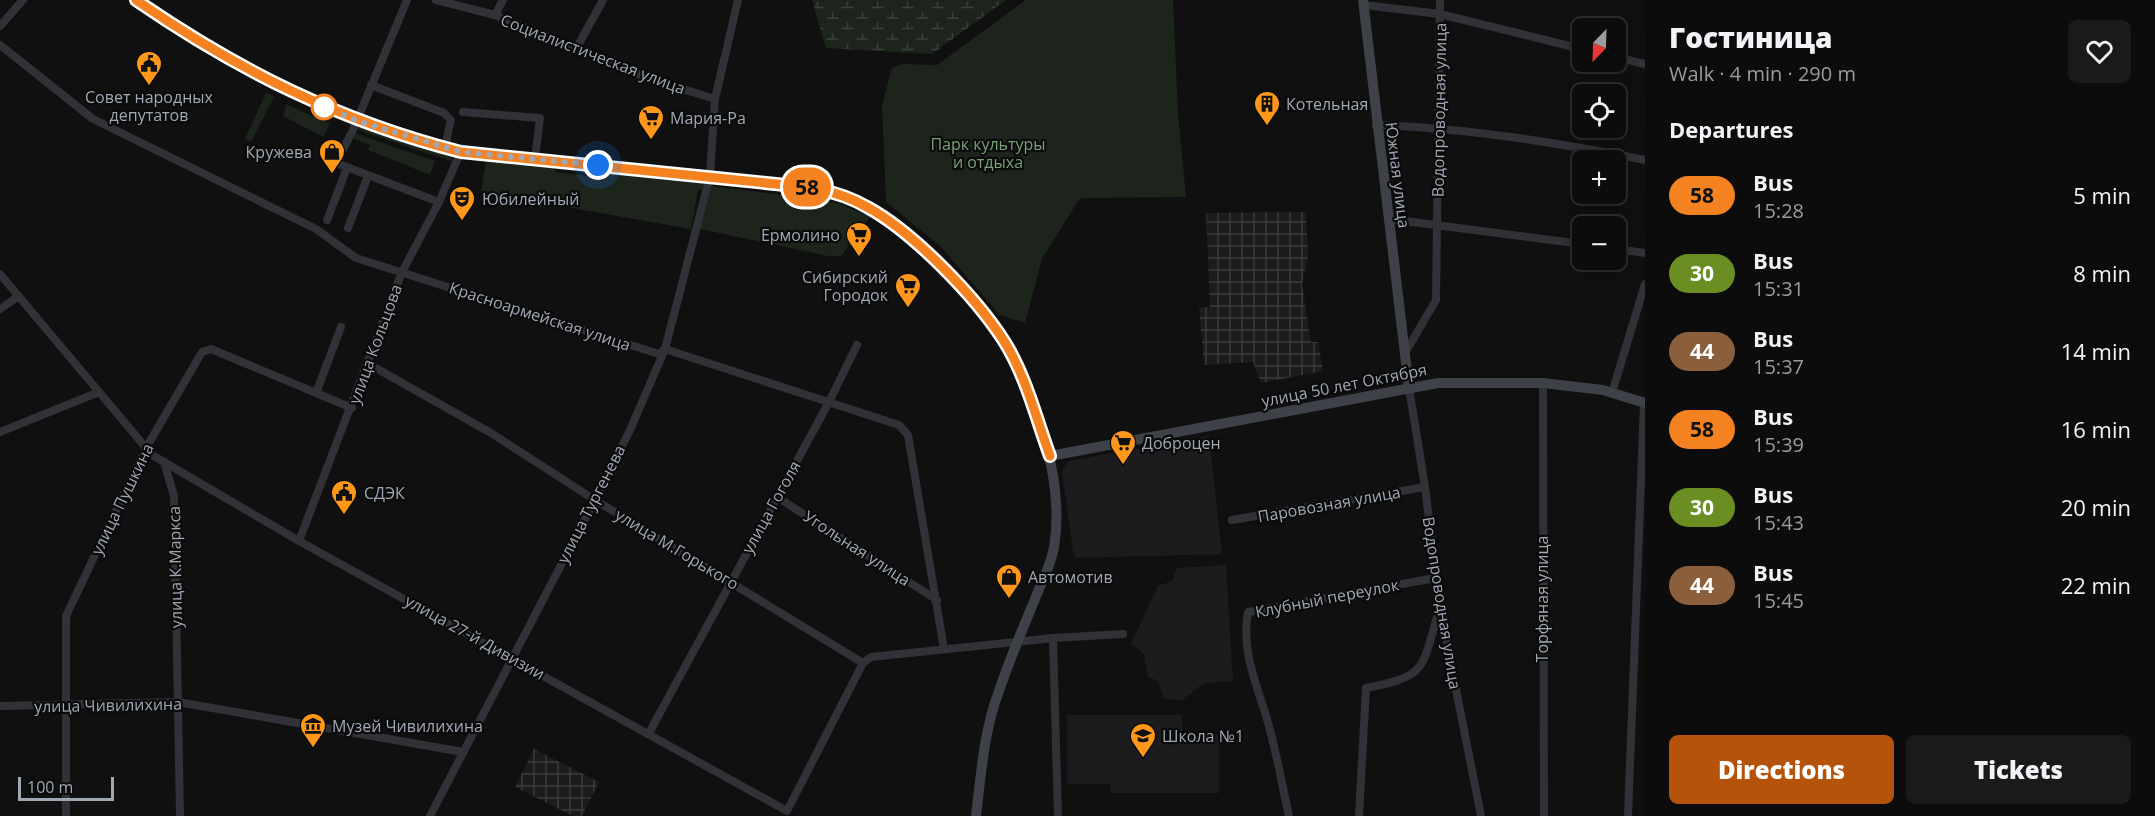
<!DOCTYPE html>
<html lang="en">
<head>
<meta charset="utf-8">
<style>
  :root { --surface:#0c0c0d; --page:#1a1a1b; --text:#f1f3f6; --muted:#9a9b9d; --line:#2c2c2e; --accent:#b45309 }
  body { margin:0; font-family:"Open Sans",sans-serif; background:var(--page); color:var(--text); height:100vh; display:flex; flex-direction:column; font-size:22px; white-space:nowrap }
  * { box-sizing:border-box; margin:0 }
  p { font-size:20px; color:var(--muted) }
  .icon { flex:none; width:33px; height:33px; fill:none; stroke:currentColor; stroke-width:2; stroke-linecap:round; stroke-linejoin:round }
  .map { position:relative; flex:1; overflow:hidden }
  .sheet { display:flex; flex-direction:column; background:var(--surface); width:510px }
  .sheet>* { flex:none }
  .badge { padding:0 12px; border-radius:20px; font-size:21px; line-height:39px }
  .needle { width:39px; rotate:203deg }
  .tools { position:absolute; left:1572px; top:18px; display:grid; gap:12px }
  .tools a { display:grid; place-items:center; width:54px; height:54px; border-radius:9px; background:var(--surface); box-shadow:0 3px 15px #0003,0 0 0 2px var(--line); font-size:30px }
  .scale { position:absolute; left:18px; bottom:15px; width:96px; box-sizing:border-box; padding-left:6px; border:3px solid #a0a8b4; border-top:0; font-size:16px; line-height:21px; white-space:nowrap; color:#a0a8b4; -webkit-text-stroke:4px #0b0b0c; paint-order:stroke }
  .you { position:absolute; width:30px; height:30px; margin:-15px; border:4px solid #fff; border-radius:50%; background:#1a73e8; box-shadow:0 0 0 9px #1a73e833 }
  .map>.badge { position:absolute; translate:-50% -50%; box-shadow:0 0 0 3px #fff }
  h2 { padding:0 24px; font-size:22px; line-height:54px }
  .round { display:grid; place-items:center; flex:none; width:63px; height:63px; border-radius:9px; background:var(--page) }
  .summary { display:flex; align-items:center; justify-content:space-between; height:102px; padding:0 24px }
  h1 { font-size:28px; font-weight:800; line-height:45px }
  .cta { display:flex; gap:12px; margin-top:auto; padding:12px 24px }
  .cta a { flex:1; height:69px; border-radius:9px; background:var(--accent); color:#fff; font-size:24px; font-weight:800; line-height:69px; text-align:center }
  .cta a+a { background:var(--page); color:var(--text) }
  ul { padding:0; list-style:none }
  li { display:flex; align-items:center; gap:18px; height:78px; padding:0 24px }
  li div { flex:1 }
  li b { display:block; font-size:22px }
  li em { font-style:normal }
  li .badge { min-width:66px; font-weight:700; text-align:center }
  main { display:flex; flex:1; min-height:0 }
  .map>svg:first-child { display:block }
  .built { fill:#1c1c1e }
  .industrial { fill:url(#industrial-grid) }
  .green { fill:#1c241c }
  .wetland { fill:url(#wetland-marsh) }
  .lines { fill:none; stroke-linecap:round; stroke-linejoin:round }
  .street { stroke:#313237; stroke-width:8 }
  .secondary { stroke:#3e4147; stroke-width:10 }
  .line-casing { stroke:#fff; stroke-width:14 }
  .line { stroke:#f58220; stroke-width:9 }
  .walk { stroke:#a0a8b4; stroke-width:6; stroke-dasharray:0 10.8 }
  .stop-dot { fill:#fff; stroke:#f58220; stroke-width:3 }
  .labels { text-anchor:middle; stroke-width:4.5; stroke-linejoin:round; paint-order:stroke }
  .street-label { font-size:16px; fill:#a0a8b4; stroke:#0b0b0c }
  .poi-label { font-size:16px; fill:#a0a8b4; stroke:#0b0b0c; text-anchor:start }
  .park-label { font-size:16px; fill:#77a175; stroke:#0b0b0c }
</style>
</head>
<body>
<main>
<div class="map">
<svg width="1645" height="816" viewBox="0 0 1645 816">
  <defs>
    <pattern id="industrial-grid" width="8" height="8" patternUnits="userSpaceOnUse" patternTransform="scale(1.5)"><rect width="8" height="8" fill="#1c1c1e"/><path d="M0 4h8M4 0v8" fill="none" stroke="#3a3a3c"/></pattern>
    <pattern id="wetland-marsh" width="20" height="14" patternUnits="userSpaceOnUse" patternTransform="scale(1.5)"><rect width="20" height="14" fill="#1c241c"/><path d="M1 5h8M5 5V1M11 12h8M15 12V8" fill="none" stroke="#3a413b"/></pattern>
  </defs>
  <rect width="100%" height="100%" fill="#101011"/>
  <g class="built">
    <polygon points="1209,436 1222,554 1074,558 1062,471 1068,461"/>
    <polygon points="1226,565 1233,681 1204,683 1182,700 1164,699 1158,681 1148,677 1144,654 1131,644 1158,586 1172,581 1177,568"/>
    <polygon points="1067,715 1182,715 1182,735 1219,735 1219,793 1111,793 1110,784 1067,784"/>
  </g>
  <g class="industrial">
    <polygon points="1306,212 1308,257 1302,284 1311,342 1318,342 1323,371 1261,383 1253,362 1204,365 1199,307 1210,307 1206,213"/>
    <polygon points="534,749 599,782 582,816 573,816 515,787"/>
  </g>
  <g class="green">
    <polygon points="1026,0 1173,0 1178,113 1186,197 1080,198 1042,259 1025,323 1000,315 940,246 886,202 882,105 892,68 903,64 937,65"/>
    <polygon points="266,93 274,97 251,142 245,139"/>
    <polygon points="286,104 330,124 323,137 283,116"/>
    <polygon points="360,125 414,145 453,155 451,161 358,130"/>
    <polygon points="354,133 435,161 430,175 368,150 370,145 352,138"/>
    <polygon points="486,162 555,168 555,172 598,177 598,174 582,173 582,169 706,181 704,191 698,190 691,229 481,192"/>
    <polygon points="711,186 835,202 870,217 841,256 828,256 700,229"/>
  </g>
  <polygon class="wetland" points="812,0 1006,0 932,54 826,48"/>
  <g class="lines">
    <g class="street">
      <polyline points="407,0 353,130 336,163 439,202"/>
      <polyline points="436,0 495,15 651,79 715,99"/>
      <polyline points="1364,5 1440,14 1582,49"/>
      <polyline points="495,15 503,0"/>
      <polyline points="0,26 23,0"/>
      <polyline points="0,45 93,119 316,229 356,258 659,354 665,349 899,425 908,435 944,649"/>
      <polyline points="576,49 603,0"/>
      <polyline points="1616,57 1645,64"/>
      <polyline points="371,85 444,113 451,120 445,147"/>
      <polyline points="463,112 540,118 535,159"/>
      <path d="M1376,125C1467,128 1556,142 1645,160"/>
      <polyline points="1389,219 1582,244"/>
      <polyline points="327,220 347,168"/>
      <polyline points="348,228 368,176"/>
      <polyline points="1616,249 1645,253"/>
      <polyline points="0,274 152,455 164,462 174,496 180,816"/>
      <polyline points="0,309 19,296"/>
      <polyline points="1405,353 1436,300 1440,0"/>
      <polyline points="367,363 491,433 595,500 863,663"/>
      <polyline points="1543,383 1544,816"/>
      <polyline points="1409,388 1425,487 1440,608 1481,816"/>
      <polyline points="316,393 341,327"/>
      <polyline points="1612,393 1645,284"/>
      <polyline points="0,432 99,392"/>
      <polyline points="164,462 299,541 787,811 863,663 871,657 1053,638 1123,634"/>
      <polyline points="777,497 937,600"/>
      <polyline points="1232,520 1425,487"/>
      <polyline points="299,541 402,272 439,202 461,151"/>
      <polyline points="1053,638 1058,816"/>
      <polyline points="0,706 178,702 463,752"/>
      <polyline points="649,733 829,402 857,345"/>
      <polyline points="66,816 66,616 146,448 202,352 211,349 352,408"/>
      <polyline points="430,816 595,500 630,430 665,349 710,176 715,99 738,0"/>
      <path d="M1289,816C1283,789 1278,761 1271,734C1261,692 1240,656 1248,612L1435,578"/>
      <path d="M1359,816L1366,688C1430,676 1421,667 1439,611"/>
      <polyline points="1628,816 1644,403"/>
    </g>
    <g class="secondary">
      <path d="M136,0L264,79L357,121L425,142L461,151L815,188C833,192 850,197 866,206C911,231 978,299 1004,342C1037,397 1065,483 1054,547C1052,562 1043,579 1037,594C1024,626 1010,658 999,691C984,730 981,775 976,816"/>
      <polyline points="1363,0 1409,388"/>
      <polyline points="1050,456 1438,383 1543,383 1603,390 1645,403"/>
    </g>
  </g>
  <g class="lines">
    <defs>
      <path id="line" d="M136,0C239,71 340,121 461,152L815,188C833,192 850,197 867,207C913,232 975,296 1004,341C1026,376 1036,418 1050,456"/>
    </defs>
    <use href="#line" class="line-casing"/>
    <use href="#line" class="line"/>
    <polyline class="walk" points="324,107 361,122 461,152 598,165"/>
  </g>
  <defs>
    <symbol id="civic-pin" viewBox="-11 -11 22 30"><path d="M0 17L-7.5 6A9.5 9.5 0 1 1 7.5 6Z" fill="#ff971a" stroke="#0b0b0c"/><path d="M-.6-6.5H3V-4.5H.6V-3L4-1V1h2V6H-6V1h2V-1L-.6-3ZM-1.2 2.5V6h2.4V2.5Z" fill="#111"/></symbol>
    <symbol id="building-pin" viewBox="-11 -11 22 30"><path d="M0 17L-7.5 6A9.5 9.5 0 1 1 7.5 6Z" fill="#ff971a" stroke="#0b0b0c"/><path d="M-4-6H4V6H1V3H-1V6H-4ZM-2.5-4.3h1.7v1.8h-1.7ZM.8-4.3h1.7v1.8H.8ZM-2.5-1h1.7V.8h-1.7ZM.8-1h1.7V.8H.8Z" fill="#111"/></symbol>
    <symbol id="supermarket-pin" viewBox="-11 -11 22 30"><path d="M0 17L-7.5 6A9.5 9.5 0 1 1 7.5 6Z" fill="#ff971a" stroke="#0b0b0c"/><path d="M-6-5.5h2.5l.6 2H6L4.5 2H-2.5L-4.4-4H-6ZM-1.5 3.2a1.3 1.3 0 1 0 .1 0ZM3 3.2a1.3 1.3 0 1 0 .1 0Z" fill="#111"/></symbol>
    <symbol id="shop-pin" viewBox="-11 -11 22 30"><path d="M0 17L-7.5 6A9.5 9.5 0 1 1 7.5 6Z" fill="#ff971a" stroke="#0b0b0c"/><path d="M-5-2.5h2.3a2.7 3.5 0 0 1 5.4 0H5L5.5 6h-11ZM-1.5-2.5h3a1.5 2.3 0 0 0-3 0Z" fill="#111"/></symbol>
    <symbol id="theatre-pin" viewBox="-11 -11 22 30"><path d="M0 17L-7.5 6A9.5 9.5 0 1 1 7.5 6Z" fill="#ff971a" stroke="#0b0b0c"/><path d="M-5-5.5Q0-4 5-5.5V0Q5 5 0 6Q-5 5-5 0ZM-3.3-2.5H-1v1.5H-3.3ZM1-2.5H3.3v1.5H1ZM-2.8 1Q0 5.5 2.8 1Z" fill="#111"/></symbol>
    <symbol id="museum-pin" viewBox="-11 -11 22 30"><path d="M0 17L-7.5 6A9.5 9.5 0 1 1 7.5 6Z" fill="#ff971a" stroke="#0b0b0c"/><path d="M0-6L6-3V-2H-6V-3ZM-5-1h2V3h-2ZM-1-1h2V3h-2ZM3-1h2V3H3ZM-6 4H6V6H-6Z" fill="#111"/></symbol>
    <symbol id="school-pin" viewBox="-11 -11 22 30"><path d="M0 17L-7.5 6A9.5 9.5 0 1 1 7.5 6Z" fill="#ff971a" stroke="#0b0b0c"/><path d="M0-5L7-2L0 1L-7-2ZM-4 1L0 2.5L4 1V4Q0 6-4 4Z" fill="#111"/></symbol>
  </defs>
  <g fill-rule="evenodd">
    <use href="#civic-pin" x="134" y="49" width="30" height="40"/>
    <use href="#building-pin" x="1252" y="89" width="30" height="40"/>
    <use href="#supermarket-pin" x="636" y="103" width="30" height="40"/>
    <use href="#shop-pin" x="317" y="137" width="30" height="40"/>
    <use href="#theatre-pin" x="447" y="184" width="30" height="40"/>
    <use href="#supermarket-pin" x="844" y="220" width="30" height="40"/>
    <use href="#supermarket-pin" x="893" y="271" width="30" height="40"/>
    <use href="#supermarket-pin" x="1108" y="428" width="30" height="40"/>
    <use href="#civic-pin" x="329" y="478" width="30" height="40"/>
    <use href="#shop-pin" x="994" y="562" width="30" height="40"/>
    <use href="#museum-pin" x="298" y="711" width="30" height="40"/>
    <use href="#school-pin" x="1128" y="721" width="30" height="40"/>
  </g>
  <circle class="stop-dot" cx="324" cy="107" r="12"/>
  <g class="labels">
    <g class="street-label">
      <text transform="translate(593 54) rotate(21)" y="6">Социалистическая улица</text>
      <text transform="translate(1439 110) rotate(-89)" y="6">Водопроводная улица</text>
      <text transform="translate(1398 175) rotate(83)" y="6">Южная улица</text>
      <text transform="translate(540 316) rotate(18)" y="6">Красноармейская улица</text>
      <text transform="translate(375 344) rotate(-70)" y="6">улица Кольцова</text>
      <text transform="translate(1344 385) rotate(-11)" y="6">улица 50 лет Октября</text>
      <text transform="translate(122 499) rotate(-64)" y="6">улица Пушкина</text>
      <text transform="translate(591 504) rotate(-63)" y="6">улица Тургенева</text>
      <text transform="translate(1329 504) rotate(-10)" y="6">Паровозная улица</text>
      <text transform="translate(771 507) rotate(-61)" y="6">улица Гоголя</text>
      <text transform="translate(857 548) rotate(33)" y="6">Угольная улица</text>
      <text transform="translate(677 549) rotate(31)" y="6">улица М.Горького</text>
      <text transform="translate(175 567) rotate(-91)" y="6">улица К.Маркса</text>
      <text transform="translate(1327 598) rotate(-11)" y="6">Клубный переулок</text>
      <text transform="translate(1542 599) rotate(-90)" y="6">Торфяная улица</text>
      <text transform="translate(1442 603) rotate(81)" y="6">Водопроводная улица</text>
      <text transform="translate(475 637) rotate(29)" y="6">улица 27-й Дивизии</text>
      <text transform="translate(108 705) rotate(-1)" y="6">улица Чивилихина</text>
    </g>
    <g class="poi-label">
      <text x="149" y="103" text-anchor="middle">Совет народных<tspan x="149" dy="18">депутатов</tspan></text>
      <text x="1286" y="110">Котельная</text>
      <text x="670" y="124">Мария-Ра</text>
      <text x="312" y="158" text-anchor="end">Кружева</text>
      <text x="482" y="205">Юбилейный</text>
      <text x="840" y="241" text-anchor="end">Ермолино</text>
      <text x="888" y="283" text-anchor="end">Сибирский<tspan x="888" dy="18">Городок</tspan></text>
      <text x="1142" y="449">Доброцен</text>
      <text x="364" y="499">СДЭК</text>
      <text x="1028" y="583">Автомотив</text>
      <text x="332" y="732">Музей Чивилихина</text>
      <text x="1162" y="742">Школа №1</text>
    </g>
    <g class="park-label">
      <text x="988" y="150">Парк культуры<tspan x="988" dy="18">и отдыха</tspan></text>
    </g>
  </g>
</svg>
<div class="tools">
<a><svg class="needle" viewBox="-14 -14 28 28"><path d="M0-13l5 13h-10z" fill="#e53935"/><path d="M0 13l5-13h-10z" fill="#9a9b9d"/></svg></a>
<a><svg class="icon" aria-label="locate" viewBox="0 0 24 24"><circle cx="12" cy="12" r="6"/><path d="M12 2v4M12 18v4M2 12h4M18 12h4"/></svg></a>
<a>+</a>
<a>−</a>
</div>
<div class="scale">100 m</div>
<div class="you" style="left:598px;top:165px"></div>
<b class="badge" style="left:807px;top:187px;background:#f58220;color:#111">58</b>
</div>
<section class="sheet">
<div class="summary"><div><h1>Гостиница</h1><p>Walk · 4 min · 290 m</p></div><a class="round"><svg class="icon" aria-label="heart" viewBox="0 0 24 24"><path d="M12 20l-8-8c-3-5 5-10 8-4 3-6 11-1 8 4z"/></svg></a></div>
<h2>Departures</h2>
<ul>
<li><span class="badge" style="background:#f58220;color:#111">58</span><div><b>Bus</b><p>15:28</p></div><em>5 min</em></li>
<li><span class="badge" style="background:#6b8e23;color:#fff">30</span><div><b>Bus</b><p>15:31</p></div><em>8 min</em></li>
<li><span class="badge" style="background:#8b5e3c;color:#fff">44</span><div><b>Bus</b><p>15:37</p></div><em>14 min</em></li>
<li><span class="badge" style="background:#f58220;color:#111">58</span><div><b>Bus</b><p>15:39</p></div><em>16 min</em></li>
<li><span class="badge" style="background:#6b8e23;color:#fff">30</span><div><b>Bus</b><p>15:43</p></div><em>20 min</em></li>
<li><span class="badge" style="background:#8b5e3c;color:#fff">44</span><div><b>Bus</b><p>15:45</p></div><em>22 min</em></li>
</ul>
<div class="cta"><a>Directions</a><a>Tickets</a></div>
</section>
</main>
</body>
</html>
